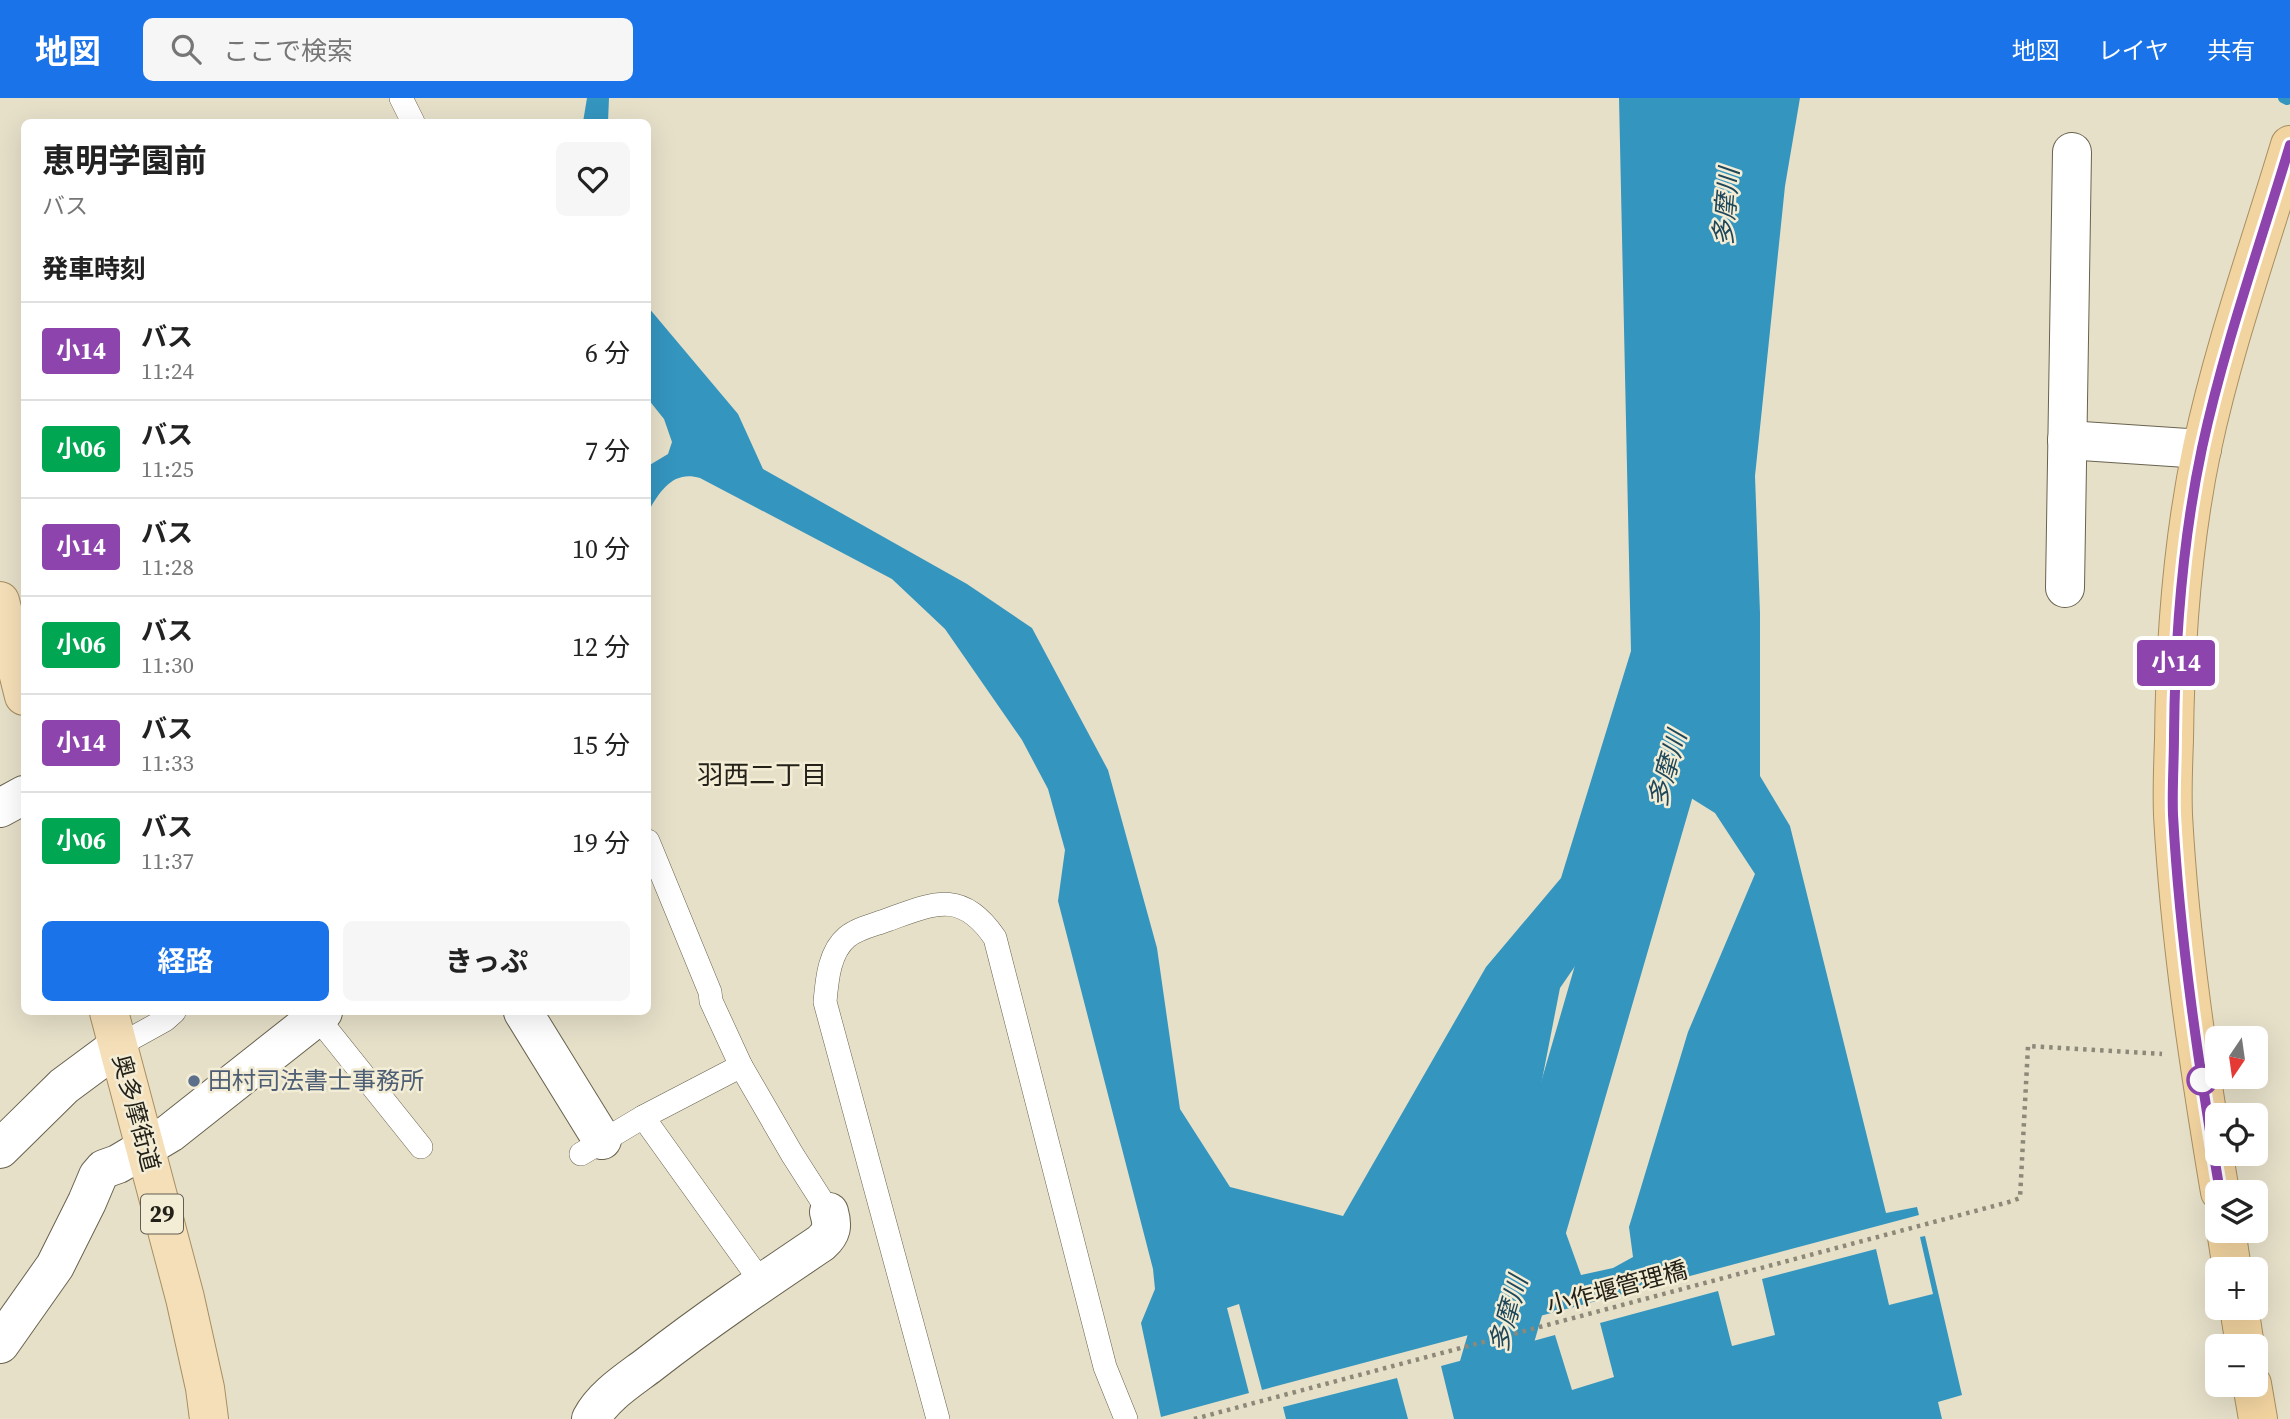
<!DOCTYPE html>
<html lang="ja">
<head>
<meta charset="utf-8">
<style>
  :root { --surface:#fff; --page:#f6f6f6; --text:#222; --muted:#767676; --line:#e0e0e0; --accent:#1a73e8 }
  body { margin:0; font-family:"Source Serif 4","Noto Sans JP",serif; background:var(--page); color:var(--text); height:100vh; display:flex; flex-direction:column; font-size:26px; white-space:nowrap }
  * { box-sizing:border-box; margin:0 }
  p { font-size:23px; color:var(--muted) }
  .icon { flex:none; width:38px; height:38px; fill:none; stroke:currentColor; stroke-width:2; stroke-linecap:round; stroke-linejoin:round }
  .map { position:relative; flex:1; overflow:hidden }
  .panel { position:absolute; left:21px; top:21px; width:630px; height:896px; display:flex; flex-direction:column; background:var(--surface); border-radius:10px; box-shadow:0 7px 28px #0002 }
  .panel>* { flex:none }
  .badge { padding:0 14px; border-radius:5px; font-size:24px; line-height:46px }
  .needle { width:46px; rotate:193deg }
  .tools { position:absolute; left:2205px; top:928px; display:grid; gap:14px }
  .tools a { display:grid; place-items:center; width:63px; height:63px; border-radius:10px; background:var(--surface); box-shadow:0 7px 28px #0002; font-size:35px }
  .map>.badge { position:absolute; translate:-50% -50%; box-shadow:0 0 0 4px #fff }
  h2 { padding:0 21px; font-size:26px; line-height:63px }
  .round { display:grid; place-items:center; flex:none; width:74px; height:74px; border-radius:10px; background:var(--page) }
  .headline { display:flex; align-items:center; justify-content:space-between; height:119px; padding:0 21px }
  h1 { font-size:33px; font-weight:700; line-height:52px }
  .primary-button { display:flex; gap:14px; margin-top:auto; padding:14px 21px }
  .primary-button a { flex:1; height:80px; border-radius:10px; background:var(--accent); color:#fff; font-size:28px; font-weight:700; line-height:80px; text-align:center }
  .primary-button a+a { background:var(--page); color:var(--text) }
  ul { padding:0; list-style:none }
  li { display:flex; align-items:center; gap:21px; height:98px; padding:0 21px; border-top:2px solid var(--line) }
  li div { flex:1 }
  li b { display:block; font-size:26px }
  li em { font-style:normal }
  li .badge { min-width:77px; font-weight:700; text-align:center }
  header { display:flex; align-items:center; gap:42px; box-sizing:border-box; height:98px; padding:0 35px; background:var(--accent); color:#fff }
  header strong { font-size:33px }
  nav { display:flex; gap:38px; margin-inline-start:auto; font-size:24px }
  .search { width:490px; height:63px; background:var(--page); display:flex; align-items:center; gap:18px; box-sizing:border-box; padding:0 24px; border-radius:10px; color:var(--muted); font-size:26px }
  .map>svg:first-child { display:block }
  .water { fill:#3495bf; fill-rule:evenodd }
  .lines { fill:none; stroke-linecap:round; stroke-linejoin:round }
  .stream { stroke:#3495bf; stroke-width:10 }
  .river { stroke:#3495bf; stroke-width:66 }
  .service-casing { stroke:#68624e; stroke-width:24 }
  .minor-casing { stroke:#68624e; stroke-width:40 }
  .primary-casing { stroke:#a78f62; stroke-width:40 }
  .trunk-casing { stroke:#a78f62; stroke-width:40 }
  .path { stroke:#8d8979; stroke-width:4.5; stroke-dasharray:3.5 5; stroke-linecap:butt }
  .service { stroke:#fff; stroke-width:23 }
  .minor { stroke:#fff; stroke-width:38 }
  .primary { stroke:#f5dfb8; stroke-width:38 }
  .trunk { stroke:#f2d4a0; stroke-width:38 }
  .line-casing { stroke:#fff; stroke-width:16 }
  .line { stroke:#8e44ad; stroke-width:10 }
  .stop-dot { fill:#fff; stroke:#8e44ad; stroke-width:3.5 }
  .service-dot { fill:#5c6f8a; stroke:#f3edd6; stroke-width:2.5 }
  .labels { text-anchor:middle; stroke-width:5; stroke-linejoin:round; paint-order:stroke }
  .shield { fill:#f3edd6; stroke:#625e52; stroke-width:2 }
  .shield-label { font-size:23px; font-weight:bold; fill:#242119 }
  .service-label { font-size:24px; fill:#4e5e75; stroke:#f3edd6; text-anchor:start }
  .street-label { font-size:24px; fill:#242119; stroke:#f3edd6 }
  .water-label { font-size:26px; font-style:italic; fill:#1f475a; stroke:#f3edd6 }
  .neighbourhood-label { font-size:26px; fill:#242119; stroke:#f3edd6 }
</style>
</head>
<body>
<header>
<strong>地図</strong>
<div class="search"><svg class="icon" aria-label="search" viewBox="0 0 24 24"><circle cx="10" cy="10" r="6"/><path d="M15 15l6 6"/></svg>ここで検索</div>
<nav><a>地図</a><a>レイヤ</a><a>共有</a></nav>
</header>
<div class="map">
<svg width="2290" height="1321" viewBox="0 0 2290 1321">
  <rect width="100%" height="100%" fill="#e6e0c9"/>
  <g class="water">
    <polygon points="587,0 609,0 608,24 583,24"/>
    <path d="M1619,0H1800L1785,88L1755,378L1760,515V678L1790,728L1886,1115L1917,1109L1919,1117L1262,1292L1239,1206L1227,1210L1249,1295L1161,1319L1141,1225L1155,1191L1153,1171L1058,803L1065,752L1048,691L1022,642L945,531L892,481L700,380C673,372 660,393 648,414V368L668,356L672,344L664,321L648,301V209L738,316L763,371L967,486L1032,530L1108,672L1157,850L1180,1011L1230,1089L1343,1118L1486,869L1561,780L1631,553ZM1691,700L1715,715L1755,776L1688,934L1629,1129L1633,1159L1613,1170L1581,1177L1531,1038L1560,890Z"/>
    <polygon points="1925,1138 1962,1297 1938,1304 1942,1321 1454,1321 1441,1268 1555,1237 1572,1292 1614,1279 1600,1225 1718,1193 1732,1248 1775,1237 1762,1181 1876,1151 1889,1207 1933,1196 1920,1139"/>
    <polygon points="1397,1280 1408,1321 1286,1321 1283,1309"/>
  </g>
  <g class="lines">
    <polyline class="stream" points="2283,0 2287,2"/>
    <polyline class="river" points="1497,1321 1488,1285 1660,693"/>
    <defs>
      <g id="service">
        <polyline points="401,0 413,24"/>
        <polyline points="648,743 710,894 711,903 741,968 792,1056 829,1114"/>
        <polyline points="317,919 421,1049"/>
        <polyline points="118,948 165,922 174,914"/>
        <polyline points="643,1019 762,1185"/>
        <polyline points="581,1056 643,1019 741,968"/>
        <path d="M938,1321L825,904C827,882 829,854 847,839C858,830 874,827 887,822C934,805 962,791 995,840L1105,1269L1126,1321"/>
      </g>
      <g id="minor">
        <polyline points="2067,342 2202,351"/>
        <polyline points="2065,490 2072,54"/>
        <polyline points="0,710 24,697"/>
        <polyline points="523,914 602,1042"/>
        <polyline points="0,1051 64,988 118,948"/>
        <polyline points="0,1246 55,1168 87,1104 98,1078 104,1071 118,1066 170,1035 323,914"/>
        <path d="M591,1321C603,1298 629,1282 650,1266C705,1223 763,1184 821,1145C832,1135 833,1128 829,1114"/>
      </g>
      <g id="primary">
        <polyline points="0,503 24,598"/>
        <polyline points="109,914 185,1200 205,1290 209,1321"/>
      </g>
      <g id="trunk">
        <path d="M2220,1094C2199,969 2180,844 2173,717C2172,692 2173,667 2174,642C2175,545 2182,445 2202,350C2224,247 2260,147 2290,47"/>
        <polyline points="2226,1132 2232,1171"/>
        <polyline points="2239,1209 2245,1248"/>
        <polyline points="2252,1286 2258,1321"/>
      </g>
    </defs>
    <use href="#service" class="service-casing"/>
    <use href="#minor" class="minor-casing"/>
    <use href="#primary" class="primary-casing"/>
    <use href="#trunk" class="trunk-casing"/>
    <polyline class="path" points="1194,1321 2009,1104 2020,1100 2028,948 2162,956"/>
    <use href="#service" class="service"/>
    <use href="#minor" class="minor"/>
    <use href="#primary" class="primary"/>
    <use href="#trunk" class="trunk"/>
  </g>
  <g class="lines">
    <defs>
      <path id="line" d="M2220,1094C2199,969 2180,844 2173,717C2172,691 2174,664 2174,637C2175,542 2182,444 2202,350C2224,248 2260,147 2290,47"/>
    </defs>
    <use href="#line" class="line-casing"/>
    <use href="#line" class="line"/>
  </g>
  <circle class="stop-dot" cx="2202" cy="982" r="14"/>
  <circle class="service-dot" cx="194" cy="983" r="7"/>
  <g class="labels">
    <rect class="shield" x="141" y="1096.5" width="42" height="39" rx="5"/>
    <g class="shield-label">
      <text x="162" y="1124">29</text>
    </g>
    <g class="service-label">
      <text x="208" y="991">田村司法書士事務所</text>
    </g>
    <g class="street-label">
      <text transform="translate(136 1015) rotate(75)" y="8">奥多摩街道</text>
      <text transform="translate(1617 1190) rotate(-15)" y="8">小作堰管理橋</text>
    </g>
    <g class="water-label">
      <text transform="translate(1726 109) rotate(-85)" y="9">多摩川</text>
      <text transform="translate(1667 671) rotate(-74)" y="9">多摩川</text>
      <text transform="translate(1508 1216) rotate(-74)" y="9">多摩川</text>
    </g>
    <g class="neighbourhood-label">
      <text x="762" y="686">羽西二丁目</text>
    </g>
  </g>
</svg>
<div class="tools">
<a><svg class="needle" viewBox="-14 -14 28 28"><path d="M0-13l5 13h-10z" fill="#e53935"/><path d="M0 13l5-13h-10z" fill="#767676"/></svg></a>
<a><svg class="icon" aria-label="locate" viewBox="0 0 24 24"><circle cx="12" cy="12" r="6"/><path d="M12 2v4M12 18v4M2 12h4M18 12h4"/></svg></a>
<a><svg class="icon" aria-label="layers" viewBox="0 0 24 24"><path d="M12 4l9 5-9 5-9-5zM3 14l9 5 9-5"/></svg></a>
<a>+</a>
<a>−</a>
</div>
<b class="badge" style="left:2176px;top:565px;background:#8e44ad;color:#fff">小14</b>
<section class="panel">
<div class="headline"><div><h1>恵明学園前</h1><p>バス</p></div><a class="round"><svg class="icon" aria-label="heart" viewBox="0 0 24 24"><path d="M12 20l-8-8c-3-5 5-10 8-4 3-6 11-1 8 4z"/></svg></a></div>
<h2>発車時刻</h2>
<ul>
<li><span class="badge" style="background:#8e44ad;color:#fff">小14</span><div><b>バス</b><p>11:24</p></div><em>6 分</em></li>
<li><span class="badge" style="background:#00a651;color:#fff">小06</span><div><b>バス</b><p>11:25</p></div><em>7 分</em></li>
<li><span class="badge" style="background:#8e44ad;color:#fff">小14</span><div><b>バス</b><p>11:28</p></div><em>10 分</em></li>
<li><span class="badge" style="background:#00a651;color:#fff">小06</span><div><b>バス</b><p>11:30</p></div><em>12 分</em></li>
<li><span class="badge" style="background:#8e44ad;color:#fff">小14</span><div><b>バス</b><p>11:33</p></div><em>15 分</em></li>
<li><span class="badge" style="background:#00a651;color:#fff">小06</span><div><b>バス</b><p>11:37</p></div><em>19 分</em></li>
</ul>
<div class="primary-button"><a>経路</a><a>きっぷ</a></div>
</section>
</div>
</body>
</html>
